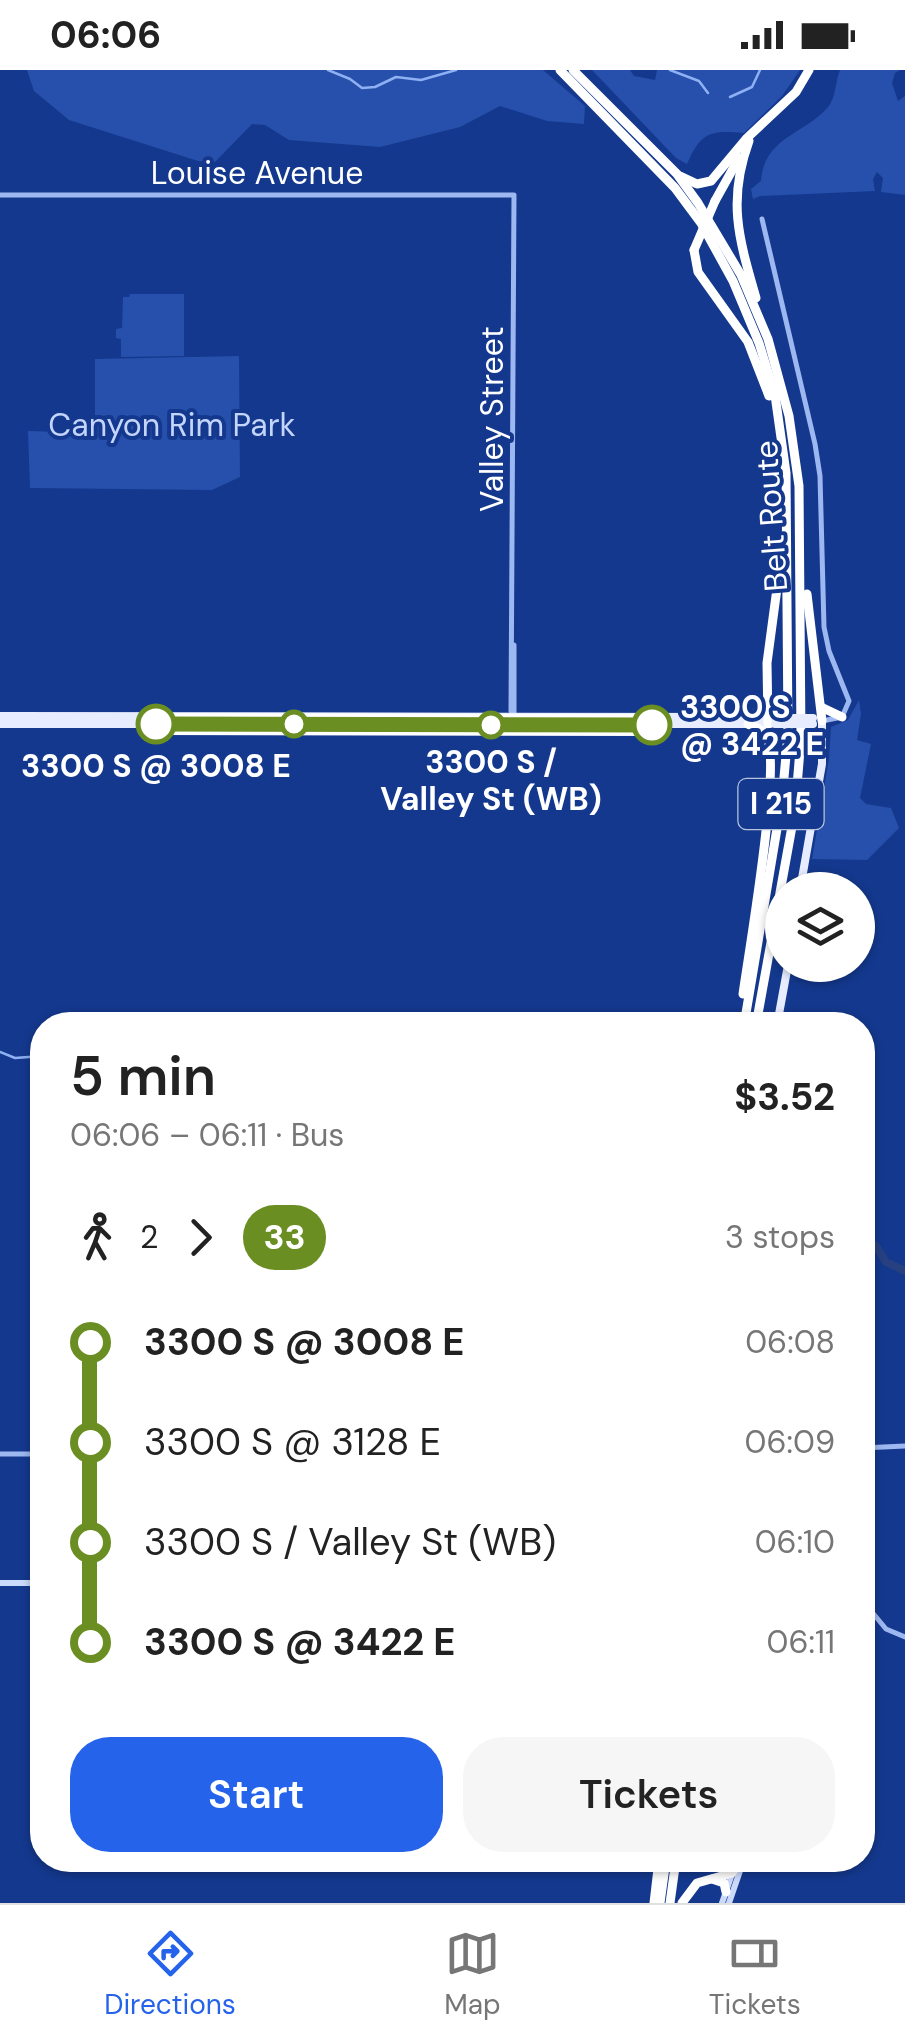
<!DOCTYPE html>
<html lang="en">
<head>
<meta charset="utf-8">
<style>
  :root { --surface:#fff; --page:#f6f6f6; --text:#222; --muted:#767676; --line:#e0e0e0; --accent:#2563eb }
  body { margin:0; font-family:"DM Sans",sans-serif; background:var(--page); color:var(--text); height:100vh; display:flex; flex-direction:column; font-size:38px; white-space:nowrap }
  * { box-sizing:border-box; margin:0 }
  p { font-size:32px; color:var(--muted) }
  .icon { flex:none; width:55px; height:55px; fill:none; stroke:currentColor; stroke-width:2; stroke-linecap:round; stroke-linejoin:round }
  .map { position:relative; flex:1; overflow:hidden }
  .sheet { position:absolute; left:30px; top:942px; width:845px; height:860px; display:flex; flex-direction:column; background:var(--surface); border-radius:40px; box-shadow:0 2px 8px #0004 }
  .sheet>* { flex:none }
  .badge { padding:0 20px; border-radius:32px; font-size:35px; line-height:65px }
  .fabs { position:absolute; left:765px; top:802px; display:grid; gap:20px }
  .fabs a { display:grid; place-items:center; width:110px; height:110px; border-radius:50%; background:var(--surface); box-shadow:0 2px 8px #0004; font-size:50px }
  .map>.badge { position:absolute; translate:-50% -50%; box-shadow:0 0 0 5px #fff }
  .legs { display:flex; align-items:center; gap:15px; height:110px; padding:0 40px; font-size:32px }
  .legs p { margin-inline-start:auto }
  .head { display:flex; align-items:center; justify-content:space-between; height:170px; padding:0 40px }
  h1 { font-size:55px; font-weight:600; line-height:75px }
  .cta { display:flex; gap:20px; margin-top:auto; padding:20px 40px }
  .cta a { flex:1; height:115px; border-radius:40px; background:var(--accent); color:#fff; font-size:40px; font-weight:600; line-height:115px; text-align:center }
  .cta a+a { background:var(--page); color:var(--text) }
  ul { padding:0 40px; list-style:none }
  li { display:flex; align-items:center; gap:35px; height:100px; font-size:38px }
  li i { display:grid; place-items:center; width:15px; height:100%; margin:0 12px; background:currentColor }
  li i::after { content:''; width:25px; height:25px; margin:-12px; border:8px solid; border-radius:50%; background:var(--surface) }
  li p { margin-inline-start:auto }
  li:first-child i { background:linear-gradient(#0000 50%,currentColor 0) }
  li:last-child i { background:linear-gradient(currentColor 50%,#0000 0) }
  .status { display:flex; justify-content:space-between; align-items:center; height:70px; padding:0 50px; background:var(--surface); direction:ltr }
  .status svg { height:28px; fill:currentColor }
  .menu { display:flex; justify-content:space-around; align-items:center; height:140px; border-top:2px solid var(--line); background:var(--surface); font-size:28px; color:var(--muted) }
  .menu a { display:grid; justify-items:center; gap:5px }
  .menu .current { color:var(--accent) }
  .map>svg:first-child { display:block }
  .green { fill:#2650ab }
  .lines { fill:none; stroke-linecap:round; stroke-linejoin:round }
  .stream { stroke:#8fb0f3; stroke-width:2.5 }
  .river { stroke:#264080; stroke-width:8 }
  .tertiary { stroke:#9db7f0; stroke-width:5 }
  .secondary { stroke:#cbd9fb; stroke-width:6 }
  .primary { stroke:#e7edff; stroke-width:8 }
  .motorway { stroke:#fff; stroke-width:9 }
  .primary-bridge { stroke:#e7edff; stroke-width:8 }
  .motorway-bridge { stroke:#fff; stroke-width:9 }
  .line-1-casing { stroke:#fff; stroke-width:22 }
  .line-1 { stroke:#6b8e23; stroke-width:15 }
  .stop-1-dot { fill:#fff; stroke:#6b8e23; stroke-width:5 }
  .labels { text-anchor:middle; stroke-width:8; stroke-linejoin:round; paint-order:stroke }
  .shield { fill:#14388d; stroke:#b8c3dd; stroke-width:2.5 }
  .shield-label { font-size:30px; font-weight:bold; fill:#fff }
  .street-label { font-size:32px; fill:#fff; stroke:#14388d }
  .park-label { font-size:32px; fill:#c4d5fc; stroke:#14388d }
  .stop-label { font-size:32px; font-weight:bold; fill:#fff; stroke:#14388d }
</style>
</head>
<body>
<div class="status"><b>06:06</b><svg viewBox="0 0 49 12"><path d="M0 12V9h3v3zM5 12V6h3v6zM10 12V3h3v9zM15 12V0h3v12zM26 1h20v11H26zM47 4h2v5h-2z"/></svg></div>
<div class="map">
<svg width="905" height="1833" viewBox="0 0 905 1833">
  <rect width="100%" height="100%" fill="#14388d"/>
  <g class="green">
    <polygon points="27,0 543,0 585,36 584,54 547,51 500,36 460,57 380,77 289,70 265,55 252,54 215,92 198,91 69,50 34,21"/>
    <path d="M592,0H630L634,6L655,10L657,0H800L782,26L744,63C710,60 701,62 687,94L676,88Z"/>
    <path d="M840,0H900L895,3L892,13L898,31L905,26V125L881,122L883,108L877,102L873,109L875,121L760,126L753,129L751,119L761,111C764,67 804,65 828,37C836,28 835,12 840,0Z"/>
    <polygon points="130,224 184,224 184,286 121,287 121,269 116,268 116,259 122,258 123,227 129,227"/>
    <polygon points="239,286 240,407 212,420 30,418 28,361 95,363 95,289"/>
    <polygon points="859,630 861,644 857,670 871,674 860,728 866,734 891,738 899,758 867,790 812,789 829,689 831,657 848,650"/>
  </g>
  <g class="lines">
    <g class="stream">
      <polyline points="328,0 350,9 362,18 375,17 396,7 421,10 456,0"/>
      <polyline points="670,0 699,11 708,23"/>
      <polyline points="730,27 752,17 760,0"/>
      <polyline points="0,982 15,988 42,986"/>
    </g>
    <polyline class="river" points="862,1168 876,1176 886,1192 905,1201"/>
    <g class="tertiary">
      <polyline points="0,125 514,125 511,641 515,648"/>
      <polyline points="762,149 815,374 820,406 824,557 829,581 849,631 842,647 822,651"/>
      <polyline points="514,646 514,575"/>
      <polyline points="862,1378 905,1376"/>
      <polyline points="0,1384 42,1384"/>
      <polyline points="862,1530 886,1559 905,1567"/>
    </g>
    <g class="secondary">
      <polyline points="0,1513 42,1513"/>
      <polyline points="722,1833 733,1801"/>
      <polyline points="729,1833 743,1792"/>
    </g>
    <g class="primary">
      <polyline points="0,646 770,647"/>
      <polyline points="0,654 770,654"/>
      <polyline points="800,820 822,694 822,651"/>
      <polyline points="777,955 788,895"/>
    </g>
    <g class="motorway">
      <polyline points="560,0 675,118 701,153 733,211 759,273 775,325 786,403 788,664 782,729 744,955"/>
      <polyline points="573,0 677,104 698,133 741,205 768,269 789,346 799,416 801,668 795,740 756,955"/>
      <path d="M749,71C727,131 739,169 756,228"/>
      <polyline points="680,106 697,114 711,111 747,68 796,22 809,0"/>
      <polyline points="715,131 739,88"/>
      <polyline points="694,180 698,202 748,272 769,326"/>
      <polyline points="807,524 822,651"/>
      <polyline points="821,637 842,647"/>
      <polyline points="752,647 765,634"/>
      <polyline points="768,654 767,593 782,481"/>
      <path d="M743,924C749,881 781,697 767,667C764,660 755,657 748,654"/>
      <polyline points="712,1809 724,1813 726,1822"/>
      <polyline points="654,1833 659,1790"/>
      <polyline points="660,1833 666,1790"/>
      <polyline points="670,1833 676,1790"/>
      <polyline points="682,1833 697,1813 732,1803 740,1790"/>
    </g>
    <g class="primary-bridge">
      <polyline points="775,648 813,648"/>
      <polyline points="775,654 813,654"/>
    </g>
    <polyline class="motorway-bridge" points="694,180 715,131"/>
  </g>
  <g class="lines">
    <defs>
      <polyline id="line-1" points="156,654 652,655"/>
    </defs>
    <use href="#line-1" class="line-1-casing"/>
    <use href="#line-1" class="line-1"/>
  </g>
  <g class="stop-1-dot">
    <circle cx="156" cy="654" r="18"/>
    <circle cx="294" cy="654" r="12"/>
    <circle cx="491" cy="655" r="12"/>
    <circle cx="652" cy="655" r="18"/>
  </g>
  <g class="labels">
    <rect class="shield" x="738.5" y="709" width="85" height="50" rx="8"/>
    <g class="shield-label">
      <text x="781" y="744">I 215</text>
    </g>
    <g class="street-label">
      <text x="257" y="114">Louise Avenue</text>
      <text transform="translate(492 349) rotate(-90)" y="11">Valley Street</text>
      <text transform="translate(771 446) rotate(-94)" y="11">Belt Route</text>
    </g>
    <g class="park-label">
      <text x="172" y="366">Canyon Rim Park</text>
    </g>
    <g class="stop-label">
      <text x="680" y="648" text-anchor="start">3300 S<tspan x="680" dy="37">@ 3422 E</tspan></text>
      <text x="491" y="703">3300 S /<tspan x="491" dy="37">Valley St (WB)</tspan></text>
      <text x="156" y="707">3300 S @ 3008 E</text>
    </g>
  </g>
</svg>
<div class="fabs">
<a><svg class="icon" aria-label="layers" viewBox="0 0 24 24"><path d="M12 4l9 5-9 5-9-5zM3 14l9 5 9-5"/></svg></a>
</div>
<section class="sheet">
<div class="head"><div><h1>5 min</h1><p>06:06 – 06:11 · Bus</p></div><b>$3.52</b></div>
<div class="legs"><svg class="icon" aria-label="walk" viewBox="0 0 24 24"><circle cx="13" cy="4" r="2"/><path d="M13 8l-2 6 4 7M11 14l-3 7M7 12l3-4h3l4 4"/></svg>2<svg class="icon" aria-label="forward" viewBox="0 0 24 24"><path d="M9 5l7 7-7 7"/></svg><b class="badge" style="background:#6b8e23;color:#fff">33</b><p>3 stops</p></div>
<ul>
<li><i style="color:#6b8e23"></i><b>3300 S @ 3008 E</b><p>06:08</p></li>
<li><i style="color:#6b8e23"></i><span>3300 S @ 3128 E</span><p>06:09</p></li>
<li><i style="color:#6b8e23"></i><span>3300 S / Valley St (WB)</span><p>06:10</p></li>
<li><i style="color:#6b8e23"></i><b>3300 S @ 3422 E</b><p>06:11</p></li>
</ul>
<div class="cta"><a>Start</a><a>Tickets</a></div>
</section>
</div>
<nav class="menu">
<a class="current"><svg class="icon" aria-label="directions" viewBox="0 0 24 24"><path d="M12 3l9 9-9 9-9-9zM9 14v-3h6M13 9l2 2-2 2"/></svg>Directions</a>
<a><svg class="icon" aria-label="map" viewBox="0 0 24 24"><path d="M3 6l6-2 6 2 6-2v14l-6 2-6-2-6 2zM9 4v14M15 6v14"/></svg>Map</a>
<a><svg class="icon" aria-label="tickets" viewBox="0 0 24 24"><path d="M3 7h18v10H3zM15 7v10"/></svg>Tickets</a>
</nav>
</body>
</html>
